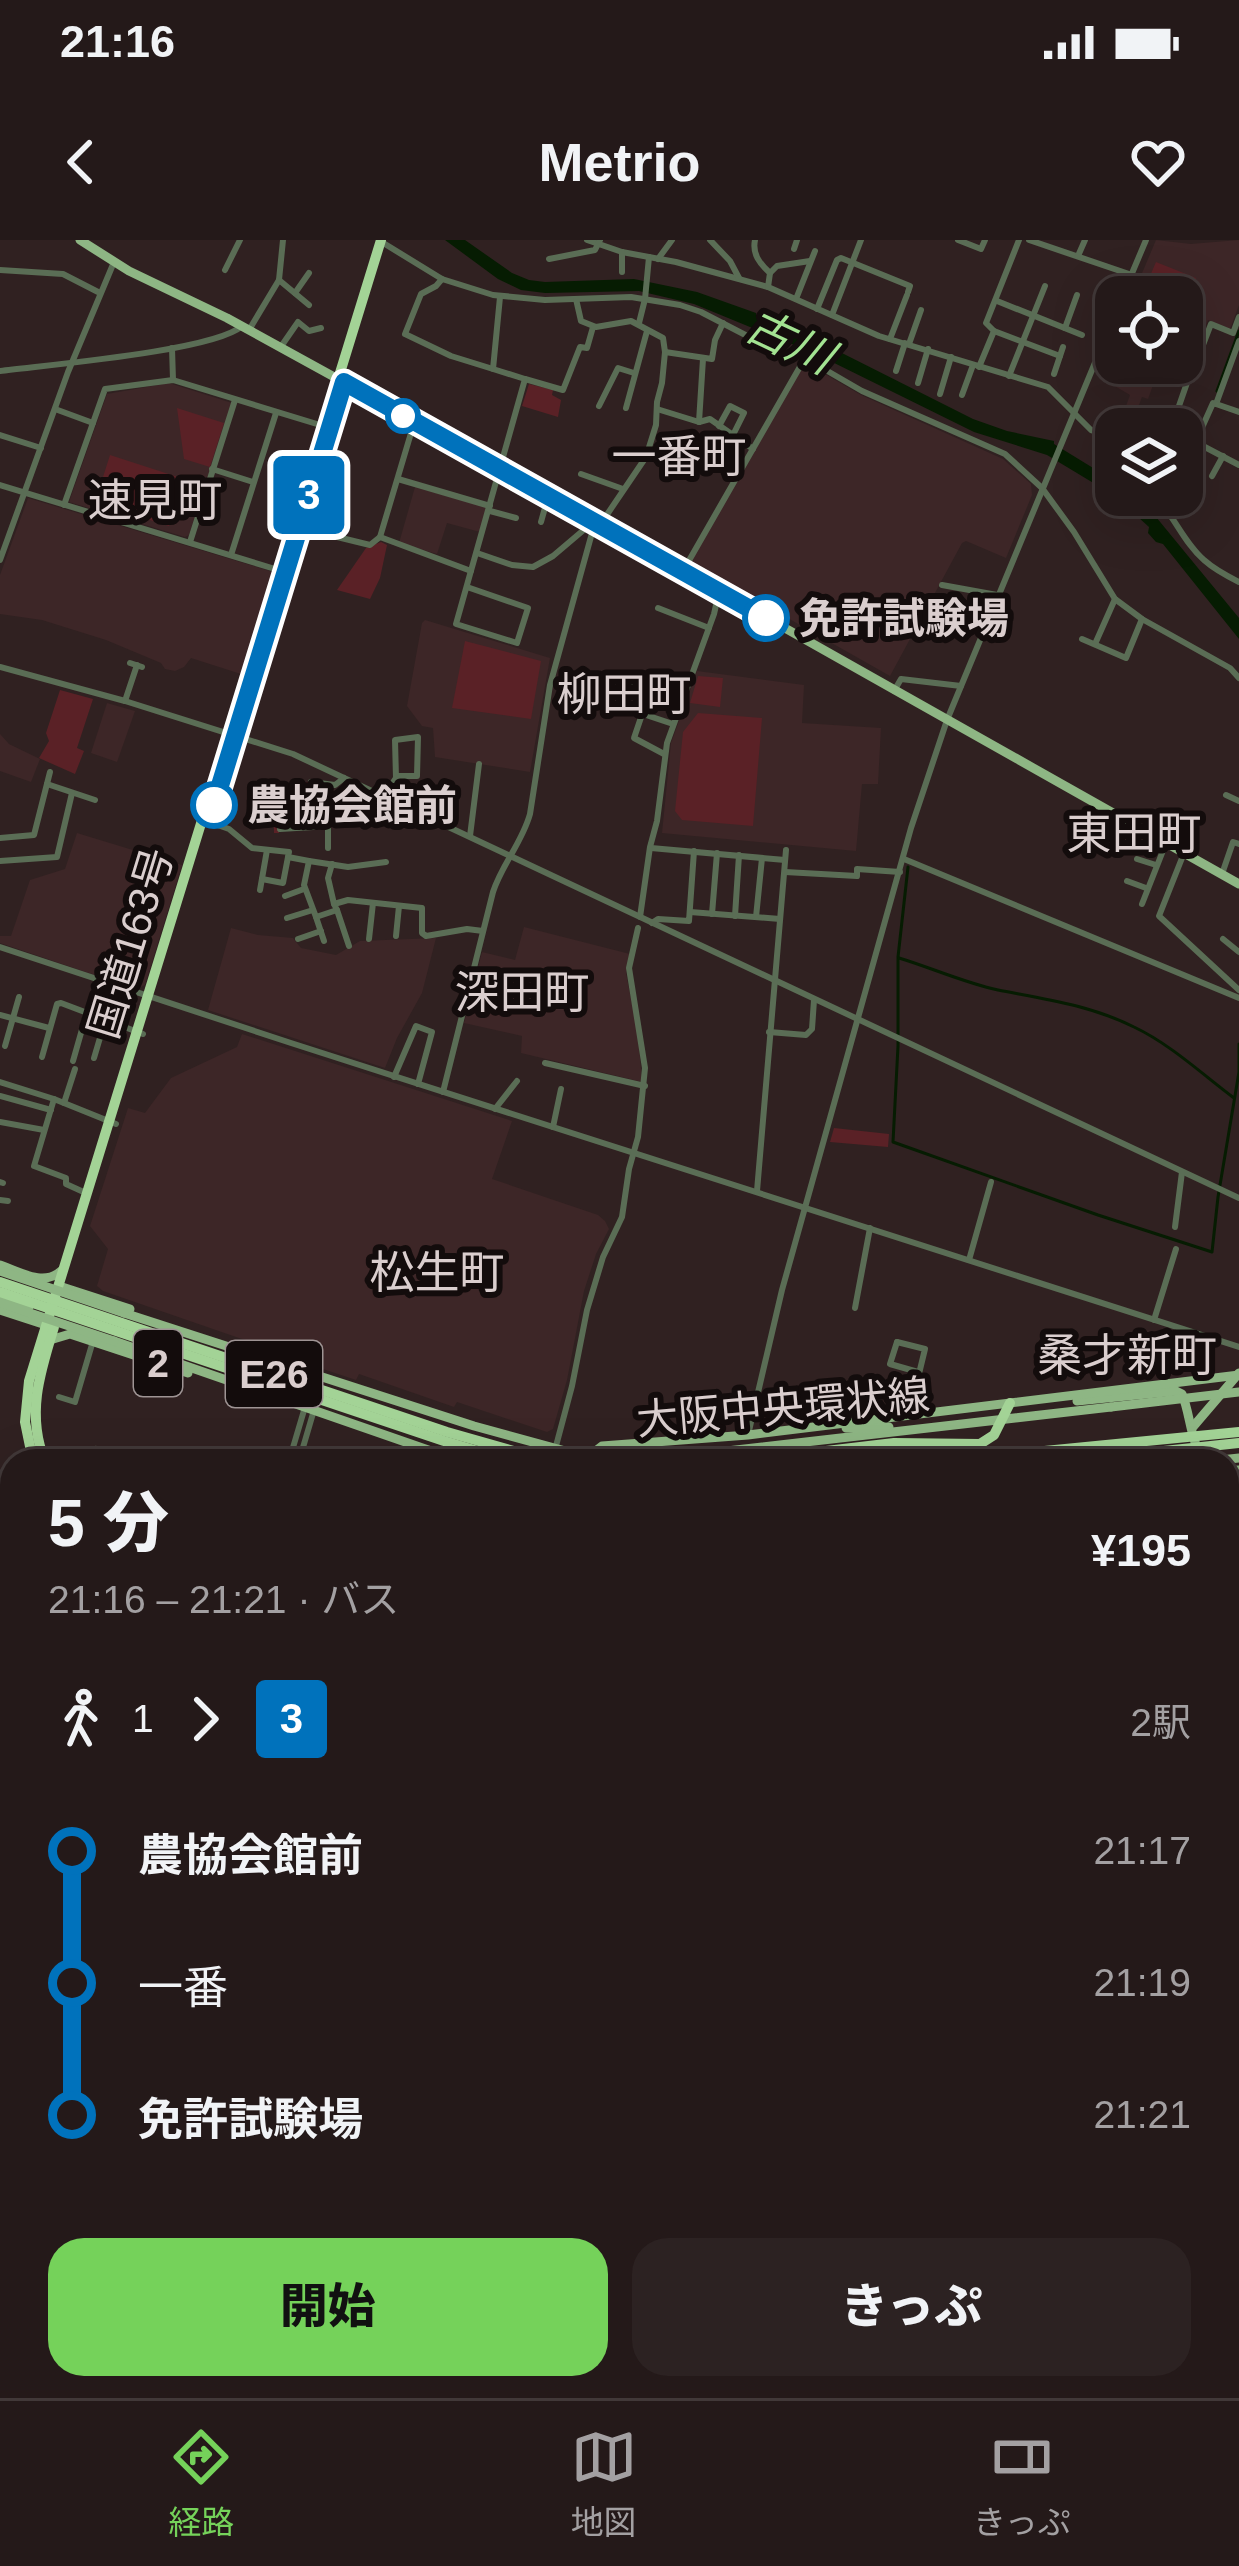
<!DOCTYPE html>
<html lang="ja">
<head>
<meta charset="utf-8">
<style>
  :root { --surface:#241919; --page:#2c2222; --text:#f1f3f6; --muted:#a3a0a2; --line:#413838; --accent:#75d25a }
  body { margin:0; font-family:Arial,"Noto Sans JP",sans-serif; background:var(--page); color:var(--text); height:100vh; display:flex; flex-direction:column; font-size:45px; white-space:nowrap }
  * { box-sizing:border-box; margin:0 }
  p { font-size:39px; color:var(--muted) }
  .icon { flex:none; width:66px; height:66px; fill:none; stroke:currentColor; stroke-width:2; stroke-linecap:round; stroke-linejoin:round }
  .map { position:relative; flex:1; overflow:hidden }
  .drawer { position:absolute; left:0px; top:1209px; width:1239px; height:951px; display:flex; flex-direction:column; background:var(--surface); border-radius:36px 36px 0 0; box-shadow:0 12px 48px #0002,0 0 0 3px var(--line) }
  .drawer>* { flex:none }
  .badge { padding:0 24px; border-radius:9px; font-size:42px; line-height:78px }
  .controls { position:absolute; left:1095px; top:36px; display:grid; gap:24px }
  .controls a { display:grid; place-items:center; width:108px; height:108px; border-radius:24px; background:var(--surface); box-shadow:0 12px 48px #0002,0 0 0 3px var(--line); font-size:60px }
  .map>.badge { position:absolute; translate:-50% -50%; box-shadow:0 0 0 6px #fff }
  .legs { display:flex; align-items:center; gap:18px; height:132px; padding:0 48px; font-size:39px }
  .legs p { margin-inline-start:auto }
  .head { display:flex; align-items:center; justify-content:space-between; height:204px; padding:0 48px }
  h1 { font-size:66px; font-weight:800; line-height:90px }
  .primary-button { display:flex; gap:24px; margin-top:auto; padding:24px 48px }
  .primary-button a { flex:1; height:138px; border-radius:36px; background:var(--accent); color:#111; font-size:48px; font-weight:800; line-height:138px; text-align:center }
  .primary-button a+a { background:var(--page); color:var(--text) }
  ul { padding:0 48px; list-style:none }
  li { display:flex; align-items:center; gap:42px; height:132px; font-size:45px }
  li i { display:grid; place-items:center; width:18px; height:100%; margin:0 15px; background:currentColor }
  li i::after { content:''; width:30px; height:30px; margin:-15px; border:9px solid; border-radius:50%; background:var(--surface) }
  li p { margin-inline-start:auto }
  li:first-child i { background:linear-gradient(#0000 50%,currentColor 0) }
  li:last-child i { background:linear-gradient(currentColor 50%,#0000 0) }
  .status { display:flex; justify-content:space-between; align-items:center; height:84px; padding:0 60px; background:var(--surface); direction:ltr }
  .status svg { height:33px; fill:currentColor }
  header { display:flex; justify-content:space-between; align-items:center; height:156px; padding:0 48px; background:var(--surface); font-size:54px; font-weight:800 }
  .menu { display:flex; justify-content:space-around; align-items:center; height:168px; border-top:3px solid var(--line); background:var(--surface); font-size:33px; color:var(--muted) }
  .menu a { display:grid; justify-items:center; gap:6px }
  .menu .on { color:var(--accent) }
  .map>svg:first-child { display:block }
  .built { fill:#3d2627 }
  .green { fill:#5a2126 }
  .water { fill:#061c02 }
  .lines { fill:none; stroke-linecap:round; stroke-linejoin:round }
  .stream { stroke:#061c02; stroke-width:3 }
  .minor { stroke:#5a6d55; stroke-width:6 }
  .major { stroke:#8eb684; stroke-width:9 }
  .highway { stroke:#a3d396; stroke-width:10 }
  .major-bridge { stroke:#8eb684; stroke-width:9 }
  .highway-bridge { stroke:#a3d396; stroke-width:10 }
  .line-1-casing { stroke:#fff; stroke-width:27 }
  .line-1 { stroke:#0072bc; stroke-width:18 }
  .stop-1-dot { fill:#fff; stroke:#0072bc; stroke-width:6 }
  .labels { text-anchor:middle; stroke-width:12; stroke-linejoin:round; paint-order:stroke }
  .shield { fill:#130c0c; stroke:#9e9494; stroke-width:3 }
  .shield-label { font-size:39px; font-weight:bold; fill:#dacece }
  .stop-label { font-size:42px; font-weight:bold; fill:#dacece; stroke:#130c0c; text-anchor:start }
  .street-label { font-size:42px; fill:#dacece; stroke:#130c0c }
  .water-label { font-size:45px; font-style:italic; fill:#a3e392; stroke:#130c0c }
  .neighbourhood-label { font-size:45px; fill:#dacece; stroke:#130c0c }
</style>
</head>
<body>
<div class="status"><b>21:16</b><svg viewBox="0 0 49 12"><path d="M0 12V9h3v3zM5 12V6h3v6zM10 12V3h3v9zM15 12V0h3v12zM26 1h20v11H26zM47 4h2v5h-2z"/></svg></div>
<header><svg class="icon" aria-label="back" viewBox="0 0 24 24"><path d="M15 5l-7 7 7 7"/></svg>Metrio<svg class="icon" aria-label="heart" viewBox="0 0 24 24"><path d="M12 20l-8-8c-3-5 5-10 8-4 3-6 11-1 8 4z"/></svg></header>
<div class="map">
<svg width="1239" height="2158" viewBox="0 0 1239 2158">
  <rect width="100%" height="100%" fill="#302121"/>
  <g class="built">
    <polygon points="1156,0 1191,4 1239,0 1239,65 1230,89 1208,80 1196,110 1188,107 1184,113 1182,112 1182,57 1132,57"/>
    <polygon points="1116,95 1116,123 1161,123 1148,159 1142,157 1137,170 1126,166 1130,155 1098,136"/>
    <polygon points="806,123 861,155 1003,219 1031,244 1032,255 1006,318 966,301 962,303 890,436 699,328 699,325 687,326 802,124"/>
    <polygon points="169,143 232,163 189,295 185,297 69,262 107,154"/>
    <polygon points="415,247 485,267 487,269 480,292 447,283 437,314 399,303"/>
    <polygon points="28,258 273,332 241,434 191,418 184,427 175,431 165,429 161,423 106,400 42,380 0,374 0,335"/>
    <polygon points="425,380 550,418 530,532 435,517 433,488 422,486 407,466 422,383"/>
    <polygon points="697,431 804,445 802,483 881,488 878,544 862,544 856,611 662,593 671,503"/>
    <polygon points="107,463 135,471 117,522 91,513"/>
    <polygon points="0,494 9,504 40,519 31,542 0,531"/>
    <polygon points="77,593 182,625 145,745 136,749 0,703 0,696 11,696 30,640 65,629"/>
    <polygon points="524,687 630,714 626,733 638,794 642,842 521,813 522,796 464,783 482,712 515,720"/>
    <polygon points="231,688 258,695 293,698 301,708 336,715 360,701 436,698 422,753 397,798 385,828 208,770"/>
    <polygon points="242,794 512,881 492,939 598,975 605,981 609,989 596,1014 584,1051 567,1140 553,1189 547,1192 457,1162 454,1167 359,1134 356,1140 299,1121 300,1115 239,1098 103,1051 97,1046 108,1009 90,986 128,868 145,873 171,838 237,807"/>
    <polygon points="1239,1680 1239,1782 1227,1779 1227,1708"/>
  </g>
  <g class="green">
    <polygon points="1156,22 1196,38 1182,71 1182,57 1141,57"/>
    <polygon points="529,144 553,150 552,155 561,160 558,177 522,166"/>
    <polygon points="177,168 224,183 210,227 184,219"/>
    <polygon points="110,215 184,239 169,286 99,264 107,239 103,237"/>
    <polygon points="381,302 387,305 380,338 370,359 337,350 366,308"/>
    <polygon points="465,401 541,421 531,479 452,468"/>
    <polygon points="698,436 723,438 720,467 690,463"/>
    <polygon points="60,450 93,459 77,508 84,511 75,534 39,518 49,501 46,493"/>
    <polygon points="698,473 762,478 753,586 682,580 675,571 683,492"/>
    <polygon points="300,542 309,542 309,574 279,576 279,593 274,593 273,550"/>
    <polygon points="834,888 889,894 888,907 830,902"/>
    <polygon points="5,1747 12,1749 12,1814 0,1810 0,1765"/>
  </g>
  <polygon class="water" points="445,0 465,0 512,33 529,40 545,42 634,39 697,52 756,73 756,76 830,107 973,179 1007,191 1054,201 1054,204 1116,242 1116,255 1134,255 1147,266 1239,378 1239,399 1163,304 1156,302 1148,293 1149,287 1115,256 1047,215 974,192 816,114 694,64 639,51 545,53 521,50 498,39"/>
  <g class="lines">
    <g class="stream">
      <polyline points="1217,151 1239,91"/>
      <polyline points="908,627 898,717 898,806 893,902 1098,975 1212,1012 1218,957 1239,832 1239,804"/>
      <path d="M899,718C932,728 965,743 998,750C1045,759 1090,765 1134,787C1170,804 1202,834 1234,858"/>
    </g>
    <g class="minor">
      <polyline points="587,0 622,12 676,22 768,47 879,96 1048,147 1091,190 1116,197"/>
      <polyline points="710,0 730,21 739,38"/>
      <path d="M755,0C752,14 760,24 770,33L768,47"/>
      <polyline points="958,0 981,9 985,0"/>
      <polyline points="1029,0 1132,35"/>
      <polyline points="380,1 442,39 493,55 545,60 631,57 680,65 701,72 757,101 805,118 862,151 1005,214 1042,248 1074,292 1115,359 1142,379 1230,428 1239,438"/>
      <polyline points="794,9 797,0"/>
      <polyline points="1078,16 1085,0"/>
      <polyline points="549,19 595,10 600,0"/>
      <polyline points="658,19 672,0"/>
      <polyline points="0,30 63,34 100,53"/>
      <polyline points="225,30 240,0"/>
      <polyline points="622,32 622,12"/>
      <polyline points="770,33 777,26 810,21"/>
      <polyline points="442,39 436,46 421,54 405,94 451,116 493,129"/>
      <polyline points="279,40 309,65"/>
      <polyline points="295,53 309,33"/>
      <polyline points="1122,57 1146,0"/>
      <polyline points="796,59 815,11"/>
      <polyline points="997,61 1082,95"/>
      <polyline points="817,69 837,20 841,18 910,46 908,52"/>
      <polyline points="832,75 861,0"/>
      <polyline points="639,83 645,59 649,17"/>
      <polyline points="1065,88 1077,55"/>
      <polyline points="249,90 279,40 283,0"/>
      <polyline points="994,91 1060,116"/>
      <polyline points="890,99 907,55"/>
      <polyline points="1239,101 1216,164 1239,172"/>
      <polyline points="909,104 921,70"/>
      <polyline points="172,108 173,140"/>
      <polyline points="280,108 298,82 309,91 321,88"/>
      <polyline points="665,112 712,119 715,100 723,83"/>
      <polyline points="1198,118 1211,84 1233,93 1239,77"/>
      <polyline points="979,127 994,91 986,83 1019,0"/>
      <path d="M0,131C46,125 214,111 242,86"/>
      <polyline points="896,131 905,103"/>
      <polyline points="1054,134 1063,107"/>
      <polyline points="1009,136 1045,46"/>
      <polyline points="525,139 563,150 580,107 587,108 593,87"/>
      <polyline points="918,143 928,109"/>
      <polyline points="940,154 951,117"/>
      <polyline points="962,155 973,125"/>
      <polyline points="599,166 618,128 634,133"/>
      <polyline points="626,168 647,91"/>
      <polyline points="55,169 93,183"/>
      <polyline points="657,169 699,182 710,179 753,209"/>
      <polyline points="699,182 703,119"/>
      <polyline points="414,183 380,297 471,331"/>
      <polyline points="719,186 730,166 744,173 733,195"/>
      <polyline points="1171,189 1189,137"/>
      <polyline points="0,195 41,208"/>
      <polyline points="1182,195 1239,225"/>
      <polyline points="1196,201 1213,163 1216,164"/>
      <polyline points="212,229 253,242"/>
      <polyline points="581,234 623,249"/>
      <polyline points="1212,236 1223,216"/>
      <polyline points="398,239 490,266"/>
      <polyline points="0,245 285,332"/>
      <path d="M1154,255C1174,275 1184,303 1204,320C1214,329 1227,336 1239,342"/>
      <polyline points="64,265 105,149 173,140 330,188"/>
      <polyline points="490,271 516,278"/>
      <polyline points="541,282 548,257"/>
      <polyline points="297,295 325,294 370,305 380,297"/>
      <polyline points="190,302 235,160"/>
      <polyline points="477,313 512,325 533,327 553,316 586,288 604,279 646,217 656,185 657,162 662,143 665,112 663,98 631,81 596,87 581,81 576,59"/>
      <polyline points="231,315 276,173"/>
      <polyline points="0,320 68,132 114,22"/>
      <polyline points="683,331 805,118"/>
      <polyline points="942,345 997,355"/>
      <polyline points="467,347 528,368 517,403 456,384 525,139 493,129 500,57"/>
      <polyline points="658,368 709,388"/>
      <polyline points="1082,399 1126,418 1142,379"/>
      <polyline points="1095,404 1115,359"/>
      <polyline points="130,423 142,427"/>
      <polyline points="0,427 125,461 293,514 1239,958"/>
      <polyline points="662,433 687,441"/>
      <polyline points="606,434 651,448"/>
      <polyline points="894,451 901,439 961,446"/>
      <polyline points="125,461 137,425"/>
      <polyline points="643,474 673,484"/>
      <polyline points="664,514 634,498 651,448 682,458"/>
      <polyline points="47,544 95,560"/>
      <polyline points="328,545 328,608"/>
      <polyline points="1226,555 1239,561"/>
      <polyline points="384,556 396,538 395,500 418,497 417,536 396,536"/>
      <polyline points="209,582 229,589 252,608 289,612 288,617 309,621 304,645 316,677 337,670 334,664 348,660 422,668 422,693 426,696 467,689 483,691"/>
      <polyline points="280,589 313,587 311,542 335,545 344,538"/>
      <polyline points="470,596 479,524"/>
      <polyline points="0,598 34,595 50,532"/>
      <polyline points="651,608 785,620"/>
      <polyline points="1184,613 1159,676 1239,750"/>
      <polyline points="904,619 1239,758"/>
      <polyline points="1137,619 1156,625"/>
      <polyline points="0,621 57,617 72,553"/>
      <polyline points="309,621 348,627 386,622"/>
      <polyline points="332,624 328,638 334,664"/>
      <polyline points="785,632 857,636 857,629 900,632"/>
      <polyline points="1222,634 1233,602 1239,604"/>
      <polyline points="262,639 283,643 288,617"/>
      <polyline points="1127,641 1146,648"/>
      <polyline points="260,650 267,610"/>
      <polyline points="285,656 304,649"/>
      <polyline points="1142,664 1166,603"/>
      <polyline points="337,670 349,706"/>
      <polyline points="690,672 780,679"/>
      <polyline points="712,674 717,613"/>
      <polyline points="735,676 739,615"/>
      <polyline points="316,677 324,701"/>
      <polyline points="640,677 650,607 657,581 667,503 714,374 719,352"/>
      <polyline points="756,677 762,618"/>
      <polyline points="287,678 313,670"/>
      <polyline points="652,683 658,679 689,681 694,611"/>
      <polyline points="396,696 399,666"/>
      <polyline points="298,699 321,691"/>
      <polyline points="369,699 373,663"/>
      <polyline points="1223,699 1239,712"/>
      <polyline points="0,707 291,803 1239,1107"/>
      <polyline points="0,775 49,788"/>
      <polyline points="769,792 806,795 812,789 814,760"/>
      <polyline points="5,806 19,757"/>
      <polyline points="42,817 57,764 61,763 143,794"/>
      <polyline points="94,818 105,781"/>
      <polyline points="73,821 87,772"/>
      <polyline points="545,823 645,846"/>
      <polyline points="394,837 416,786 432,792 418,844"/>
      <polyline points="0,842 54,859 116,884"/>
      <path d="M443,852L493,652C502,624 522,603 530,574L550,445L592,293L598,283"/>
      <polyline points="0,856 51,870"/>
      <polyline points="54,859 34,926 66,938 66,944 88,954"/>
      <polyline points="64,863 75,829"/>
      <polyline points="495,869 517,841"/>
      <polyline points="0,882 44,890"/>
      <polyline points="553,887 561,849"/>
      <polyline points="0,942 3,943"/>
      <polyline points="757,951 786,610"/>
      <polyline points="0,960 8,961"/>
      <polyline points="1175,987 1182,932"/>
      <polyline points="969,1020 991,942"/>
      <polyline points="855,1068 870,988"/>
      <polyline points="1154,1080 1176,1009"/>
      <polyline points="897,1102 925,1109 909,1175"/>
      <polyline points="897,1102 890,1124 918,1132"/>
      <polyline points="59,1157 75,1162 93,1101"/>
      <polyline points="748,1195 782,1050 911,588 947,480 1116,72"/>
      <polyline points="87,1221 96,1209"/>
      <polyline points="289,1221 305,1167"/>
      <polyline points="299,1221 314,1170"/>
      <polyline points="552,1221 572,1146 587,1070 603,1017 622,977 629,929 638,897 645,828 629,728 638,688"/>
      <path d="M0,1244C7,1220 9,1218 32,1210"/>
      <polyline points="0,1287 12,1292"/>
      <polyline points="1227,1306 1239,1298"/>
      <polyline points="0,1381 12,1385"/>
      <polyline points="0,1423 12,1416"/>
      <polyline points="0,1440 12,1432"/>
      <polyline points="0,1466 12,1470"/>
      <polyline points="0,1539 12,1492"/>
      <polyline points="1227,1561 1239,1563"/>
      <polyline points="0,1565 12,1568"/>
      <polyline points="0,1578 12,1581"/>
      <polyline points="0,1689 12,1692"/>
      <polyline points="1227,1701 1239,1670"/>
      <polyline points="6,1744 12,1746"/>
      <polyline points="1227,1784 1239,1787"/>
      <polyline points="0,1854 10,1816"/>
      <polyline points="1227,1867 1239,1819"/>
      <polyline points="0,1876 12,1879"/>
      <polyline points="1227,1895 1239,1897"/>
      <polyline points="0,1939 12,1942"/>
      <polyline points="0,1959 12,1912"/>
      <polyline points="1227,2004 1239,2007"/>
      <polyline points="0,2052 12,2055"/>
      <polyline points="1227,2085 1239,2041"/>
      <polyline points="1227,2089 1239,2095"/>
      <polyline points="0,2148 51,2158"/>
      <polyline points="446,2148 485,2158"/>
      <polyline points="799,2148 839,2158"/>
      <polyline points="933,2148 941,2158"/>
      <polyline points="1015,2148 1022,2158"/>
      <polyline points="1098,2148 1106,2158"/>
      <polyline points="1168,2148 1177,2158"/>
      <polyline points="1187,2148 1197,2158"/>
      <polyline points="60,2158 62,2148"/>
      <polyline points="78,2158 80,2148"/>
      <polyline points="105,2158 107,2148"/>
      <polyline points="161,2158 163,2148"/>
      <polyline points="213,2158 215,2148"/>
      <polyline points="269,2158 271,2148"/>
      <polyline points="378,2158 381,2148"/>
      <polyline points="405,2158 407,2148"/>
      <polyline points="433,2158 436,2148"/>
      <polyline points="493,2158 496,2148"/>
      <polyline points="551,2158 556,2148"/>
      <polyline points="695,2158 698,2148"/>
      <polyline points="788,2158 791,2148"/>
      <polyline points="861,2158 869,2148"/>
      <polyline points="1004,2158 1017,2148"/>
    </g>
    <g class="major">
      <polyline points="80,0 129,31 227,78 549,255 1239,644"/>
      <path d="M0,1025C20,1032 44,1047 61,1031"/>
      <polyline points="59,1046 130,1069"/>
      <polyline points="0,1058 29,1067"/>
      <polyline points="0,1070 49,1086"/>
      <polyline points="124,1073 474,1186 569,1212 674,1217 1111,1167"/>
      <polyline points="50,1100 70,1094 188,1133"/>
      <polyline points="114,1101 460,1221"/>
      <path d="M1077,1161L1176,1151L1182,1154C1191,1175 1190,1205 1206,1221"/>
      <polyline points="846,1188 889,1187"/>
      <polyline points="1192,1188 1239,1133"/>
      <polyline points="593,1213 602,1206 748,1195 1239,1135"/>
      <polyline points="1212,1221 1239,1218"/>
      <polyline points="1227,1231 1239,1230"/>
      <polyline points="1227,1454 1239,1458"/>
      <polyline points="610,2158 614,2148"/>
    </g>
    <g class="highway">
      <polyline points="33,1221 25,1182 29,1141 381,0"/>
      <path d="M45,1221C26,1175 40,1132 54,1087"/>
      <polyline points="740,1221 894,1203 980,1204 994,1195 1010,1163"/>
      <polyline points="835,2148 843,2158"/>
      <polyline points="845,2148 853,2158"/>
    </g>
    <g class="major-bridge">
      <polyline points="0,1031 124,1073"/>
      <polyline points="0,1063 114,1101"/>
      <polyline points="1111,1167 1239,1152"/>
    </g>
    <g class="highway-bridge">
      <polyline points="0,1042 447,1192 549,1221"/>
      <polyline points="0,1052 444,1201 511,1221"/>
      <polyline points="942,1221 1239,1192"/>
      <polyline points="1070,1221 1239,1203"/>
    </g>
  </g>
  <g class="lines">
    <defs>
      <polyline id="line-1" points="214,565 344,142 766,378"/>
    </defs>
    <use href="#line-1" class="line-1-casing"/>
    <use href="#line-1" class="line-1"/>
  </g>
  <g class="stop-1-dot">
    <circle cx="403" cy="176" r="15"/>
    <circle cx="766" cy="378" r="21"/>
    <circle cx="214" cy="565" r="21"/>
  </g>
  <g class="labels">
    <g class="shield">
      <rect x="134" y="1090" width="48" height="66" rx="9"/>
      <rect x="226" y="1101" width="96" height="66" rx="9"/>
    </g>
    <g class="shield-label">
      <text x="158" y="1137">2</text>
      <text x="274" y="1148">E26</text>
    </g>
    <g class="stop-label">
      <text x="799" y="393">免許試験場</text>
      <text x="247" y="580">農協会館前</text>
    </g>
    <g class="street-label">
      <text transform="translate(130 703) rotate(-73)" y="15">国道163号</text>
      <text transform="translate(783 1167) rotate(-5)" y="15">大阪中央環状線</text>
    </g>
    <g class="water-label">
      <text transform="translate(790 101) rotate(25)" y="16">古川</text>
    </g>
    <g class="neighbourhood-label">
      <text x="679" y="232">一番町</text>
      <text x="155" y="276">速見町</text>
      <text x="624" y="470">柳田町</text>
      <text x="1134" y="609">東田町</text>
      <text x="522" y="768">深田町</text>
      <text x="437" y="1048">松生町</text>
      <text x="1127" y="1131">桑才新町</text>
    </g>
  </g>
</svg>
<div class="controls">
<a><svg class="icon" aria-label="locate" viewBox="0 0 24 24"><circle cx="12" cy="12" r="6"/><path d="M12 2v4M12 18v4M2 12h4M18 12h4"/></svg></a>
<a><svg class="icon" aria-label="layers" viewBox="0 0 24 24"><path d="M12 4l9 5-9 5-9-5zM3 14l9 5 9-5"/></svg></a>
</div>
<b class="badge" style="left:309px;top:255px;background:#0072bc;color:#fff">3</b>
<section class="drawer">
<div class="head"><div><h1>5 分</h1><p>21:16 – 21:21 · バス</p></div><b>¥195</b></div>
<div class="legs"><svg class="icon" aria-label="walk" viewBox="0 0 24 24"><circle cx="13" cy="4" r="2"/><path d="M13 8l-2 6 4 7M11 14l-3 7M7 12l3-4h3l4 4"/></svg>1<svg class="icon" aria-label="forward" viewBox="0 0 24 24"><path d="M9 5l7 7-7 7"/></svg><b class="badge" style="background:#0072bc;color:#fff">3</b><p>2駅</p></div>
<ul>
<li><i style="color:#0072bc"></i><b>農協会館前</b><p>21:17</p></li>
<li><i style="color:#0072bc"></i><span>一番</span><p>21:19</p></li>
<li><i style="color:#0072bc"></i><b>免許試験場</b><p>21:21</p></li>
</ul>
<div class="primary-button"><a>開始</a><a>きっぷ</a></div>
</section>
</div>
<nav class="menu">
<a class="on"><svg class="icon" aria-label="directions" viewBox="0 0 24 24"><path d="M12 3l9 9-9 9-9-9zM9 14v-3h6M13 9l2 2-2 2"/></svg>経路</a>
<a><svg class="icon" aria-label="map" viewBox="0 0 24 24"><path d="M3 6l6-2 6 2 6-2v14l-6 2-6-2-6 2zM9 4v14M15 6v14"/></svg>地図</a>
<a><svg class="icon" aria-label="tickets" viewBox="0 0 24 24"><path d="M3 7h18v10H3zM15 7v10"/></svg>きっぷ</a>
</nav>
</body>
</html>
